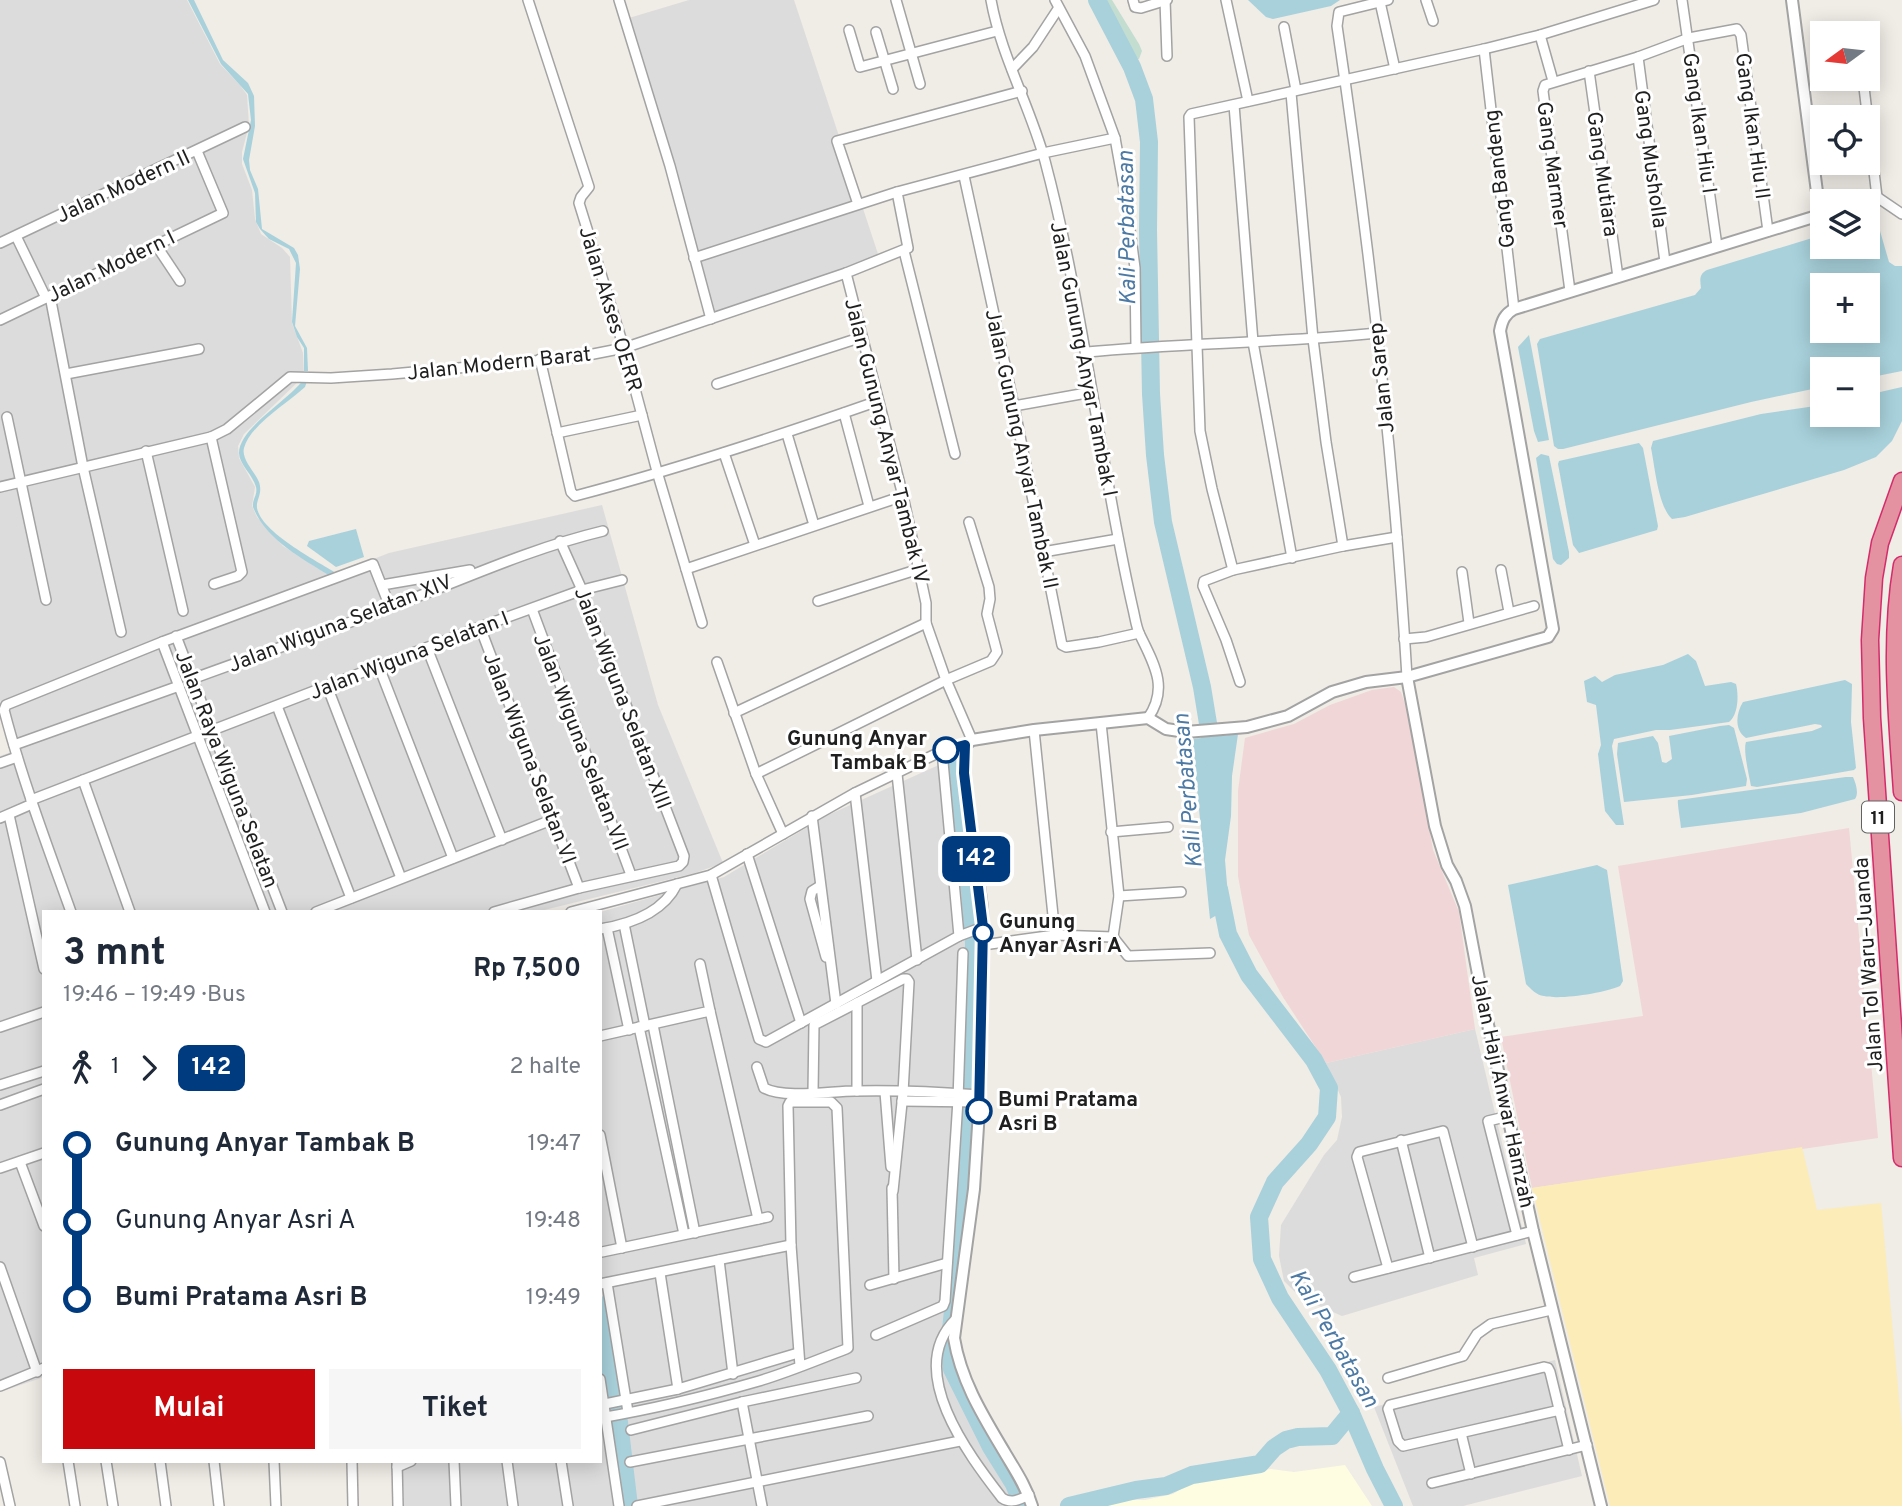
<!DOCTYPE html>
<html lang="id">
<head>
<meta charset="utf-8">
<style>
  :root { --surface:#fff; --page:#f6f6f7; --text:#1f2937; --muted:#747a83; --accent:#c7080d }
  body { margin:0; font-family:Overpass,sans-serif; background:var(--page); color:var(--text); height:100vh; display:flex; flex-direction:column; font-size:26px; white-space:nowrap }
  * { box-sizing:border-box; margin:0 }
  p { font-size:23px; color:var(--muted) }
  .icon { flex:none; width:38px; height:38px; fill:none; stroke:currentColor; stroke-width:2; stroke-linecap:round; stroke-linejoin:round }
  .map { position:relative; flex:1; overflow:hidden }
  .details { position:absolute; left:42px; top:910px; width:560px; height:553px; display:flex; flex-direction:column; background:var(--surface); border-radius:0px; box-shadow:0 4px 18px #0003 }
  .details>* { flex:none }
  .badge { padding:0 14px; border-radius:10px; font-size:24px; line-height:46px }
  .needle { width:46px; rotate:255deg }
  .buttons { position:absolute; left:1810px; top:21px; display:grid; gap:14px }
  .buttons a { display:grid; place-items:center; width:70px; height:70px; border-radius:0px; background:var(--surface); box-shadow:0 4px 18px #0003; font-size:35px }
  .map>.badge { position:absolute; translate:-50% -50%; box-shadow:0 0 0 4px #fff }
  .legs { display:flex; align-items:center; gap:10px; height:77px; padding:0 21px; font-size:23px }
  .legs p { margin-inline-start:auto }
  .overview { display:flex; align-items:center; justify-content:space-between; height:119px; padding:0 21px }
  h1 { font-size:38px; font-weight:700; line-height:52px }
  .action { display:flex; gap:14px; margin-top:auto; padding:14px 21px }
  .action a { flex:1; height:80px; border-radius:0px; background:var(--accent); color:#fff; font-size:28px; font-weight:700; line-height:80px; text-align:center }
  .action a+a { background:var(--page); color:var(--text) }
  ul { padding:0 21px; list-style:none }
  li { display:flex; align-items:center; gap:24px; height:77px; font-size:26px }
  li i { display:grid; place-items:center; width:10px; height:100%; margin:0 9px; background:currentColor }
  li i::after { content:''; width:18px; height:18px; margin:-9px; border:5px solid; border-radius:50%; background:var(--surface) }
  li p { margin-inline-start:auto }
  li:first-child i { background:linear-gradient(#0000 50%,currentColor 0) }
  li:last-child i { background:linear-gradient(currentColor 50%,#0000 0) }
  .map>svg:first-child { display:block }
  .residential { fill:#dddcdc }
  .commercial { fill:#f0d6d6 }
  .education { fill:#fefde1 }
  .wetland { fill:#c3ddd1 }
  .sand { fill:#fcecb7 }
  .water { fill:#a8d1db; fill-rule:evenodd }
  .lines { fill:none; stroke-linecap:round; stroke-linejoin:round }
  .river { stroke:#a8d1db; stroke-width:18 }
  .minor-casing { stroke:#a3a3a3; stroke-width:12 }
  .tertiary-casing { stroke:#a3a3a3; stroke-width:14 }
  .motorway-casing { stroke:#d42c6a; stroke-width:19 }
  .minor { stroke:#fff; stroke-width:9 }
  .tertiary { stroke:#fff; stroke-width:10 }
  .motorway { stroke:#e491a2; stroke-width:16 }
  .line-1-casing { stroke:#fff; stroke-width:16 }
  .line-1 { stroke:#003b80; stroke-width:10 }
  .stop-1-dot { fill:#fff; stroke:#003b80; stroke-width:3.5 }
  .labels { text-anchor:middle; stroke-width:6; stroke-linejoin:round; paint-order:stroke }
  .shield { fill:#fff; stroke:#626262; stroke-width:2 }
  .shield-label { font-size:19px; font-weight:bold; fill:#1f1f1f }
  .street-label { font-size:21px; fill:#1f1f1f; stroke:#fff }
  .stop-label { font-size:21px; font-weight:bold; fill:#1f1f1f; stroke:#fff; text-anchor:start }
  .water-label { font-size:23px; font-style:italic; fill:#4c7aa4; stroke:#fff }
</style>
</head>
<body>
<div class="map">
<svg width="1902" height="1506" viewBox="0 0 1902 1506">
  <rect width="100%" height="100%" fill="#f0ece6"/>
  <g class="residential">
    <polygon points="0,0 187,0 220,64 240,85 247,95 249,125 242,152 242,164 252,190 255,219 261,234 282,248 290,257 292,323 303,353 304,376 244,434 238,446 239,458 255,487 252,506 257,517 283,546 330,576 389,553 602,505 658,705 723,863 695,873 536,912 44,912 44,1377 0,1392 0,756 14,751 0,700"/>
    <polygon points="689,0 794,0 881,263 710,318 674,170 676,167 629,18"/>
    <polygon points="952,759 973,934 965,1188 954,1309 948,1347 949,1367 955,1384 1021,1506 404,1506 402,1461 600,1461 600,912 724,877 826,816"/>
    <polygon points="1475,1029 1526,1244 1474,1258 1478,1275 1342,1316 1301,1298 1284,1281 1279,1256 1281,1225 1324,1155 1337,1140 1342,1117 1341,1097 1326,1063"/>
    <polygon points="1555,1360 1582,1476 1463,1506 1413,1506 1374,1407"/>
  </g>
  <g class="commercial">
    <polygon points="1394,687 1401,692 1408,713 1433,850 1459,912 1475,1029 1326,1063 1283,997 1249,935 1238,876 1238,791 1245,738 1294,724 1330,705 1372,690"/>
    <polygon points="1849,828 1878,1138 1532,1188 1501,1037 1643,1016 1618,866"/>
  </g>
  <polygon class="education" points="1345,1465 1372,1506 1087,1506 1101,1500 1145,1500 1173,1494 1195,1480 1271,1469 1294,1472"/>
  <polygon class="wetland" points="1100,0 1112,0 1139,44 1142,51 1139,59 1130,58 1122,36"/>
  <polygon class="sand" points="1802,1147 1817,1210 1881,1203 1902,1430 1902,1506 1610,1506 1532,1188"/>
  <g class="water">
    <polygon points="188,0 194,0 223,60 248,83 254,96 255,126 249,160 250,170 258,189 262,229 294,248 298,255 300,269 295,326 307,348 308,371 304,371 304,348 297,337 292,322 296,263 289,249 269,239 260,229 256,222 255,193 243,159 251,120 248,94 221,64"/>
    <polygon points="1248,0 1340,0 1331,6 1273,19 1266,17"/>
    <path d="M1871,220L1878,224L1889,262L1895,266H1902V371L1867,378V369H1822V387L1751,402L1563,449H1558L1554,446L1537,344L1540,339L1695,295L1701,288C1700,280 1699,274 1707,270L1822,235V247H1867V221ZM1822,285H1867V331H1822Z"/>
    <polygon points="1529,335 1549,440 1538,442 1534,431 1518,347"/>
    <path d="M303,380L307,381L305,387C288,403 250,425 244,448C241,459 255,472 259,482C263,494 256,499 257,508C261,532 317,561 336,573L330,576C302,558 266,540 253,507C252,499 258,495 256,487C253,475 239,464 239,453C239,428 289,400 303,380Z"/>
    <path d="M1902,387V421L1892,441L1876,457L1844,470L1685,517L1672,519C1658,506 1655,467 1651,448L1653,441L1761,414L1822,405V415H1867V395Z"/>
    <polygon points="1639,443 1643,448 1658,526 1657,530 1579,553 1573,545 1558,464 1559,461"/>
    <polygon points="1541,454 1549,456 1569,552 1569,558 1561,565 1557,564 1553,559 1536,458"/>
    <polygon points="356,529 364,557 336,567 307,546 309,541"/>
    <path d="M1688,654L1696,661L1705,686L1731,682L1736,684C1739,696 1738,715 1729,722L1670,730H1656L1614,739L1612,746L1624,825H1616L1605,811L1598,754L1601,745L1596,705L1587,702L1584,681L1595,676L1602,682L1615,675L1663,665Z"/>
    <path d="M1845,680L1852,684L1851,722L1856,768L1854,770L1757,787L1751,786C1749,775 1743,751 1746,742L1812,731L1822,727L1821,725L1815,724L1746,738C1734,730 1736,713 1743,702Z"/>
    <polygon points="1720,726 1729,725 1734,728 1747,779 1746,786 1692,795 1624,802 1617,754 1618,743 1653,736 1658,743 1662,762 1666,763 1672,759 1669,736"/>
    <polygon points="1238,734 1232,776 1231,816 1225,860 1229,908 1210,919 1192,739"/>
    <path d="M1846,777H1853C1856,784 1859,793 1855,799L1801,813L1681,828C1681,824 1677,803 1678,800Z"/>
    <path d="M1597,865L1607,870L1623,981L1620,986C1605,993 1560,1000 1544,996C1536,995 1531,989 1526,984L1508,885Z"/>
  </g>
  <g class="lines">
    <g class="river">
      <polyline points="1097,0 1132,67 1144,99 1149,142 1148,230 1151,394 1155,455 1163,522 1202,687 1214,760"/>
      <polyline points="950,753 970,890 974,943 970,1107 964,1207 950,1339 952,1369 991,1447 1014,1484 1023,1506"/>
      <polyline points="1219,889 1228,934 1249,975 1314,1060 1329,1088 1327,1117 1309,1144 1275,1182 1259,1217 1262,1259 1280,1298 1328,1370 1351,1413 1375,1469 1394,1506"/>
      <polyline points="600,1305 619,1422 629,1506"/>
      <polyline points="1069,1506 1136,1490 1166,1486 1192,1475 1260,1464 1274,1448 1286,1440 1298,1437 1332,1436 1351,1413"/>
    </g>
    <defs>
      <g id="minor">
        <polyline points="528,0 589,187 581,197 579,203 624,348 658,475 702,623"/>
        <polyline points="619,0 670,166 711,319"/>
        <polyline points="896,0 920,84"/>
        <path d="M991,0C1001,56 1030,106 1045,161C1084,308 1099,460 1133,609C1135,617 1136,627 1140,635C1154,664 1169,688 1148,718"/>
        <polyline points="1055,0 1085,56 1115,138 1126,199 1135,268 1136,347"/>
        <polyline points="1133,0 1135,7 1141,8 1167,0"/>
        <polyline points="1165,0 1167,56"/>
        <polyline points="1226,0 1248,101"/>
        <path d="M1388,0L1339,12L1337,26C1369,241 1394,459 1407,677"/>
        <polyline points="1426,0 1433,21"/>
        <polyline points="1682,0 1717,246"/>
        <polyline points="1380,2 1395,69"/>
        <polyline points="1284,27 1296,90"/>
        <polyline points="849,30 860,67 997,31"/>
        <polyline points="876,32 893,89"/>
        <polyline points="1540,35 1553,81"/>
        <polyline points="1484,49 1514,309"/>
        <polyline points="1638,57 1665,262"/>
        <polyline points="1012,69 1033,47 1058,9"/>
        <polyline points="1589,71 1618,277"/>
        <polyline points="1863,79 1877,197"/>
        <polyline points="1291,93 1313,339 1326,442 1343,546"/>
        <polyline points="1234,105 1253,342 1292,558"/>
        <polyline points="964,176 1014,406 1062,645 1066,647 1099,642 1139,633"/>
        <polyline points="1864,201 1877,197 1902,214"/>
        <polyline points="858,204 837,141 1022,91"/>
        <polyline points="16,236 46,298"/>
        <polyline points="0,243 245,127"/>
        <polyline points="156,245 180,281"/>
        <polyline points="904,251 955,454"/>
        <polyline points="694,258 897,192"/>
        <polyline points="1570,291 1543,91 1545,85 1638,57 1689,38 1737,29 1741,35 1768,231"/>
        <polyline points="50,296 83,467 121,632"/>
        <polyline points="0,320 223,213 197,151"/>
        <path d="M1087,352C1183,343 1280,343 1377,333"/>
        <path d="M540,359L571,492L575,496C678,469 778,436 878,401"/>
        <polyline points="66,374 199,349"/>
        <polyline points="717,384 862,337"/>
        <polyline points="1014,406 1092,392"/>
        <polyline points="844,413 869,506"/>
        <polyline points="7,417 46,600"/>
        <polyline points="557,433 642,415"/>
        <polyline points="787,434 814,525"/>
        <polyline points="211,437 242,572 238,576 214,584"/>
        <polyline points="146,451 183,611"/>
        <polyline points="724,453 755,545"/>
        <polyline points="0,487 211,437 227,429 290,377 331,378 392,374 578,357 624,348 846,273"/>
        <polyline points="1043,552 1118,539"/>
        <polyline points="686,569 903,496"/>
        <polyline points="1233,570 1212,489 1200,431 1189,117 1191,114 1484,49 1540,35 1654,0"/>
        <polyline points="1501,570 1509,612"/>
        <polyline points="1462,572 1469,623"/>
        <polyline points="382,585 470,570"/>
        <polyline points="818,601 919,569"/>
        <polyline points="532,609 631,875"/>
        <polyline points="480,627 579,888"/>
        <polyline points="176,636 282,912"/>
        <polyline points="1404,639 1426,637 1534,606"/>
        <polyline points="162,642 265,912"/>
        <polyline points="427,648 502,840"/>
        <polyline points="717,662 756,774 783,834"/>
        <polyline points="379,667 453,858"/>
        <path d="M192,679C257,655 323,633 388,608C460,581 528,549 603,531"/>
        <polyline points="1240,682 1226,640 1203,586 1204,581 1233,570 1343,546 1397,537"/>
        <polyline points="327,686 401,878"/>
        <polyline points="277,706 351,898"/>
        <polyline points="734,713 926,623"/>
        <polyline points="1101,723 1119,896 1113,937"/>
        <polyline points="1034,730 1055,935"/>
        <polyline points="972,740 946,680 926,623 926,603 903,496 846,273 908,248 897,192 1043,153 1115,138"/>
        <polyline points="14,745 179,686"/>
        <polyline points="0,763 17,757"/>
        <polyline points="756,774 946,680 991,661 997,652 987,614 990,599 989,587 969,522"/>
        <polyline points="897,774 917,960"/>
        <polyline points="83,780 130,912"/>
        <polyline points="855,793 877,981"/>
        <polyline points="31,800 480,627 582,590 622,580"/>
        <polyline points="9,815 44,969"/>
        <polyline points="812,816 836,1004"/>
        <polyline points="0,818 32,804"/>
        <polyline points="1111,832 1168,827"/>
        <polyline points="747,854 801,1023"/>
        <polyline points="711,875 759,1039 766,1042 959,936 942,751"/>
        <polyline points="820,886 812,891 810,899 826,957"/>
        <polyline points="1119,896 1181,892"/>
        <path d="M71,912C47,845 22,779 4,710L6,705L162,642L373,564L390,607"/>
        <polyline points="316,912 554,819"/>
        <polyline points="494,912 579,888 679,866 683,862 684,856 582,590 560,541"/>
        <polyline points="571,912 711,875 855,793 942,751 965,745"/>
        <polyline points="624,924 645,1026"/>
        <polyline points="607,928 629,1030"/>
        <path d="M600,929C631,924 663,913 677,884"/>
        <polyline points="959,936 983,927"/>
        <polyline points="983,945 1055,935 1113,937 1128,956 1210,953"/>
        <polyline points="710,1011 758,1219"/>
        <polyline points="653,1025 695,1233"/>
        <polyline points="0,1027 44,1012"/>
        <polyline points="639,1027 684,1234"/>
        <polyline points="600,1036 710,1011 700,964"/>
        <path d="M757,1067L764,1088C785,1099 831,1091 855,1091C897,1090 939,1092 980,1095"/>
        <polyline points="0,1085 44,1071"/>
        <polyline points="857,1091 857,1003"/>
        <polyline points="813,1092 814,1025 903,979 907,979 909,982 903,1093 893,1191"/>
        <polyline points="885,1092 891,1167"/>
        <polyline points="902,1101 980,1102"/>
        <polyline points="0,1105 44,1089"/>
        <polyline points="1509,1116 1488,1121 1517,1235"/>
        <polyline points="600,1135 622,1248"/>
        <polyline points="1401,1140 1430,1258"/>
        <polyline points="20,1162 44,1226"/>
        <polyline points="0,1168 44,1153"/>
        <polyline points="892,1188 894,1279"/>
        <polyline points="602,1252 768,1217"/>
        <polyline points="719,1260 733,1374"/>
        <polyline points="0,1267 37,1372"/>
        <polyline points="1388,1268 1357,1157 1359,1152 1443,1131 1473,1247"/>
        <polyline points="660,1273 678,1389"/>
        <polyline points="1354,1277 1533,1231"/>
        <polyline points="607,1283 628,1412"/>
        <polyline points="600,1284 791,1245"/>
        <polyline points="870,1285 947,1263"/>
        <path d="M956,1319C904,1370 968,1454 1002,1498C1011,1504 1019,1500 1029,1495"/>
        <polyline points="876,1335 943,1306 945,1301 958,1100 963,953"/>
        <polyline points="1388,1378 1463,1356 1477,1334 1491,1324 1551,1310"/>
        <polyline points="600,1379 619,1506"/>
        <polyline points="0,1386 44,1368"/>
        <polyline points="742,1402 762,1506"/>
        <polyline points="600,1405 678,1389 798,1353"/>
        <polyline points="1560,1410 1403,1446 1398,1441 1388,1409 1390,1405 1544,1367 1548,1368 1550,1372 1569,1450"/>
        <path d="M600,1418C653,1409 707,1396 759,1381C789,1372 817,1360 846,1349L848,1348L837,1108L831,1102H790L788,1106L791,1245L800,1366"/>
        <polyline points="631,1430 742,1402 856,1378"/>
        <polyline points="1461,1433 1471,1474"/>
        <polyline points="68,1461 75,1506"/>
        <polyline points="106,1461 113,1506"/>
        <polyline points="160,1461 166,1506"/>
        <polyline points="214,1461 219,1506"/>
        <polyline points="274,1461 276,1506"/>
        <polyline points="352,1461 353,1506"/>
        <polyline points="397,1461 398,1506"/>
        <polyline points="454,1461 456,1506"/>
        <polyline points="507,1461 513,1506"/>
        <polyline points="561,1461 568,1506"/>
        <polyline points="0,1462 10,1506"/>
        <polyline points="630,1462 868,1416"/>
        <polyline points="397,1467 411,1461"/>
        <polyline points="1432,1483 1587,1445"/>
        <polyline points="637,1506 960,1441"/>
      </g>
      <g id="tertiary">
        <polyline points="1407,677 1435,826 1447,865 1456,881 1465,906 1485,1011 1533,1231 1601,1506"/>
        <path d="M1032,1506C1026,1486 1015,1470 1005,1453C983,1416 961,1381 954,1338L974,1189L980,1095L983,945L982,908L964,773L965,745L972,740L1034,730L1148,718L1166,729L1186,732L1247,727L1288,716L1332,692L1366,682L1407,677L1548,637L1553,629L1500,331C1502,320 1505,314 1514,309L1820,215L1792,0"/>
      </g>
      <g id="motorway">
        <polyline points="1902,481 1880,543 1874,578 1870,640 1872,718 1902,1158"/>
        <path d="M1902,565C1889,641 1897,716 1902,792"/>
      </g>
    </defs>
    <use href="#minor" class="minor-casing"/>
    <use href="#tertiary" class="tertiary-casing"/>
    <use href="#motorway" class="motorway-casing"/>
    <use href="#minor" class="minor"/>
    <use href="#tertiary" class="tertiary"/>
    <use href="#motorway" class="motorway"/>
  </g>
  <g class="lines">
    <defs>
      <polyline id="line-1" points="946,750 965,745 964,773 983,927 979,1111"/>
    </defs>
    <use href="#line-1" class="line-1-casing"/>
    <use href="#line-1" class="line-1"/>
  </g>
  <g class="stop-1-dot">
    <circle cx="946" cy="750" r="12"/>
    <circle cx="983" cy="933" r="9"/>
    <circle cx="979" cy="1111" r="12"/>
  </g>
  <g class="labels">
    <rect class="shield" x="1862" y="801.5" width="32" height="31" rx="5"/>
    <g class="shield-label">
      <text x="1878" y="824">11</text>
    </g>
    <g class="street-label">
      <text transform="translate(1700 123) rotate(82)" y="7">Gang Ikan Hiu I</text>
      <text transform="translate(1753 126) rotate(82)" y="7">Gang Ikan Hiu II</text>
      <text transform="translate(1651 159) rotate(82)" y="7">Gang Musholla</text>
      <text transform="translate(1553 165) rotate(82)" y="7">Gang Marmer</text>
      <text transform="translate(1603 174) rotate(82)" y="7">Gang Mutiara</text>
      <text transform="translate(1499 179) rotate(-97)" y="7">Gang Bandeng</text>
      <text transform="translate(123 186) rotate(-25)" y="7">Jalan Modern II</text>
      <text transform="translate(111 266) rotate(-26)" y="7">Jalan Modern I</text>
      <text transform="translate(611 309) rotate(73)" y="7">Jalan Akses OERR</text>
      <text transform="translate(1084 359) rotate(79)" y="7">Jalan Gunung Anyar Tambak I</text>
      <text transform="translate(499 363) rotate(-6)" y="7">Jalan Modern Barat</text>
      <text transform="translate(1381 378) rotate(-96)" y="7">Jalan Sarep</text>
      <text transform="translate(887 441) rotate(76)" y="7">Jalan Gunung Anyar Tambak IV</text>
      <text transform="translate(1022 449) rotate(78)" y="7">Jalan Gunung Anyar Tambak II</text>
      <text transform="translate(340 623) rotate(-21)" y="7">Jalan Wiguna Selatan XIV</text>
      <text transform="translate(409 655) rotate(-21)" y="7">Jalan Wiguna Selatan I</text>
      <text transform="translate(623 698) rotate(69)" y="7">Jalan Wiguna Selatan XIII</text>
      <text transform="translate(581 742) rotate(69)" y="7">Jalan Wiguna Selatan VII</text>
      <text transform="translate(530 758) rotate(69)" y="7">Jalan Wiguna Selatan VI</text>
      <text transform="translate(227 769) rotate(69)" y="7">Jalan Raya Wiguna Selatan</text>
      <text transform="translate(1868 965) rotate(-94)" y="7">Jalan Tol Waru–Juanda</text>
      <text transform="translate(1503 1091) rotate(78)" y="7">Jalan Haji Anwar Hamzah</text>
    </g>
    <g class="stop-label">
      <text x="927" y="745" text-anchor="end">Gunung Anyar<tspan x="927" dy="24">Tambak B</tspan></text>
      <text x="999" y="928">Gunung<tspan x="999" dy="24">Anyar Asri A</tspan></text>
      <text x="998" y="1106">Bumi Pratama<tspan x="998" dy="24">Asri B</tspan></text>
    </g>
    <g class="water-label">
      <text transform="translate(1126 228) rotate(-91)" y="8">Kali Perbatasan</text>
      <text transform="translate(1187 791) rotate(-95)" y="8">Kali Perbatasan</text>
      <text transform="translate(1335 1338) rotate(60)" y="8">Kali Perbatasan</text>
    </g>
  </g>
</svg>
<div class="buttons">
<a><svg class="needle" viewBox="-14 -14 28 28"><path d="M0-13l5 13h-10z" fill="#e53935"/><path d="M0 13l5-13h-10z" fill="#747a83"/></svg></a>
<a><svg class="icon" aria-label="locate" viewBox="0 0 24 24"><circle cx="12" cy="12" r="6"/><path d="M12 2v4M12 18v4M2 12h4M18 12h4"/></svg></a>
<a><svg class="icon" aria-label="layers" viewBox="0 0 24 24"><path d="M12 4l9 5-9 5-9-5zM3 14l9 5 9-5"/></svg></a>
<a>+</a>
<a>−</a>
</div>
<b class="badge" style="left:976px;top:859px;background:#003b80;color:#fff">142</b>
<section class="details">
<div class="overview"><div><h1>3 mnt</h1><p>19:46 – 19:49 · Bus</p></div><b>Rp 7,500</b></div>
<div class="legs"><svg class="icon" aria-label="walk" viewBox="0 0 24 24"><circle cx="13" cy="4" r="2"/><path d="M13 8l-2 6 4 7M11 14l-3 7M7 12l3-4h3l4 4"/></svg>1<svg class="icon" aria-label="forward" viewBox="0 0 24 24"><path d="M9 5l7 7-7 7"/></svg><b class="badge" style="background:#003b80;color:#fff">142</b><p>2 halte</p></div>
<ul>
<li><i style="color:#003b80"></i><b>Gunung Anyar Tambak B</b><p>19:47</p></li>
<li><i style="color:#003b80"></i><span>Gunung Anyar Asri A</span><p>19:48</p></li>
<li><i style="color:#003b80"></i><b>Bumi Pratama Asri B</b><p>19:49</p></li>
</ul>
<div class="action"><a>Mulai</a><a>Tiket</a></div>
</section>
</div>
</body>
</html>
